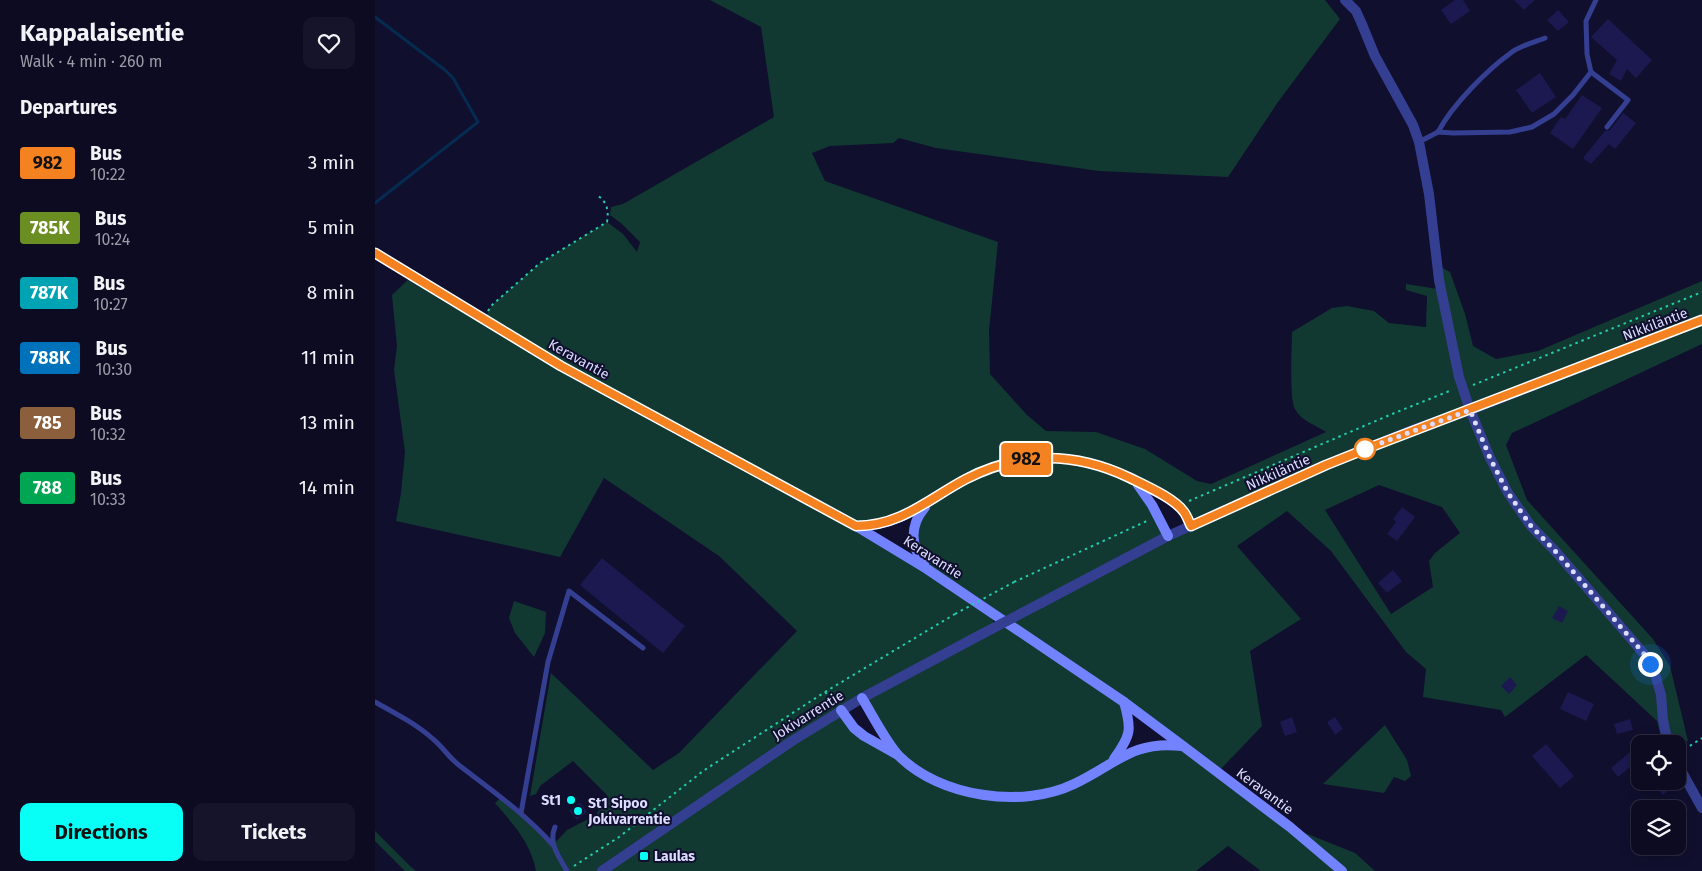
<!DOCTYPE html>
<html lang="en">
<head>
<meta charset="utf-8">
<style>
  :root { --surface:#0c0b22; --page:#15142a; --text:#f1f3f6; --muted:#9a9ba5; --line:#2c2b40; --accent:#08fff5 }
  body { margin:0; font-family:"Fira Sans",sans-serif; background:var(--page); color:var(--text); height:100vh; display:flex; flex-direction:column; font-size:19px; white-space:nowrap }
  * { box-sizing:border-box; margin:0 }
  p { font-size:16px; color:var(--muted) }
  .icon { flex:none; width:28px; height:28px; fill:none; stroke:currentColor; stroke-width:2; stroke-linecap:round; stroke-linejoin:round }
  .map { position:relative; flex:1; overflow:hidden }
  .drawer { display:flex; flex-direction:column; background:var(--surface); width:375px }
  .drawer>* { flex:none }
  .badge { padding:0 10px; border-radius:4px; font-size:18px; line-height:32px }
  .tools { position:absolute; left:1256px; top:735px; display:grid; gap:10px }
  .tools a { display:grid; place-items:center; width:55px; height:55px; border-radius:10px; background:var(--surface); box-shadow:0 2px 12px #0003,0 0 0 1px var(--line); font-size:25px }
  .you { position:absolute; width:25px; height:25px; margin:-12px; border:4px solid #fff; border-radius:50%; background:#1a73e8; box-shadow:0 0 0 8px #1a73e833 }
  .map>.badge { position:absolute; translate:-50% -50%; box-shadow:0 0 0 2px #fff }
  h2 { padding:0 20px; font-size:19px; line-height:45px }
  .round { display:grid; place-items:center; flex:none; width:52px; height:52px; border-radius:10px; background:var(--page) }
  .headline { display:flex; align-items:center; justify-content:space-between; height:85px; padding:0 20px }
  h1 { font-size:24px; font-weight:700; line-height:38px }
  .primary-button { display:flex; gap:10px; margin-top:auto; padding:10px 20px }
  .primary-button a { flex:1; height:58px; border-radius:10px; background:var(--accent); color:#111; font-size:20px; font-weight:700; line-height:58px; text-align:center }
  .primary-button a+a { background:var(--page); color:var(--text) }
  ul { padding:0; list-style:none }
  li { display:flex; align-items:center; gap:15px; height:65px; padding:0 20px }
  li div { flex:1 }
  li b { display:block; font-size:19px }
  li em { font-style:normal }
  li .badge { min-width:55px; font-weight:700; text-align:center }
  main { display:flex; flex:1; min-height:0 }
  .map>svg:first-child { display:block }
  .green { fill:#113932; fill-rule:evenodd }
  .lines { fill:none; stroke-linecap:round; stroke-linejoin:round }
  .stream { stroke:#052b51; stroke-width:3 }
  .building { fill:#1c1951 }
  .path { stroke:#23ccaa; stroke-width:2; stroke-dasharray:2.5 4; stroke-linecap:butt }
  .service { stroke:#353f92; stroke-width:5 }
  .minor { stroke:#353f92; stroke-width:10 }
  .tertiary { stroke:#353f92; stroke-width:10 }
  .secondary { stroke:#7383ff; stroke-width:10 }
  .path-bridge { stroke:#23ccaa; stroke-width:2; stroke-dasharray:2.5 4; stroke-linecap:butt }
  .tertiary-bridge { stroke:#353f92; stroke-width:10 }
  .line-casing { stroke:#fff; stroke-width:11 }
  .line { stroke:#f58220; stroke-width:8 }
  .walk { stroke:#dcddff; stroke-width:5; stroke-dasharray:0 9 }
  .stop-dot { fill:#fff; stroke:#f58220; stroke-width:2.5 }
  .poi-dot { fill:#08fff5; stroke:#100f2e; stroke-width:2 }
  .labels { text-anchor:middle; stroke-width:4; stroke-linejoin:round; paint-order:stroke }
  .street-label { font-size:14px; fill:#dcddff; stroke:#100f2e }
  .poi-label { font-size:14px; font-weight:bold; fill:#dcddff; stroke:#100f2e; text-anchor:start }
</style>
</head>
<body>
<main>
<section class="drawer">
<div class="headline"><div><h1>Kappalaisentie</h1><p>Walk · 4 min · 260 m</p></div><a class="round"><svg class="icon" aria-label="heart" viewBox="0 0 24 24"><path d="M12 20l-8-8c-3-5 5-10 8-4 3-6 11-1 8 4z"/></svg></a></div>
<h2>Departures</h2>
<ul>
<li><span class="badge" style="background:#f58220;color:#111">982</span><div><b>Bus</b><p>10:22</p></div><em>3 min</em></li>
<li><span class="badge" style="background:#6b8e23;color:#fff">785K</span><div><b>Bus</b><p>10:24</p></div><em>5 min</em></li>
<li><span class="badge" style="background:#00a3b4;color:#fff">787K</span><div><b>Bus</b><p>10:27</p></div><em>8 min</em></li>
<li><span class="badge" style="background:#0072bc;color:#fff">788K</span><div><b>Bus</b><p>10:30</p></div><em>11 min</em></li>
<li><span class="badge" style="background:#8b5e3c;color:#fff">785</span><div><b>Bus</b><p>10:32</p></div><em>13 min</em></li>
<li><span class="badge" style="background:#00a651;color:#fff">788</span><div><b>Bus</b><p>10:33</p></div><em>14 min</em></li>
</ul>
<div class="primary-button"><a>Directions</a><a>Tickets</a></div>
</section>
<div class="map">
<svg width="1327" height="871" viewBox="0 0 1327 871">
  <rect width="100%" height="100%" fill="#100f2e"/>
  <g class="green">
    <path d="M335,0H950L965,19L903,102L853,177L724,171L561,148L524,138L518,143L455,146L437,153L450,181L623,242L614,331L615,374L652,415L671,431L721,432L770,449L822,481L836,484L951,432C941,425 926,421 920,409C914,399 917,346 917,332L957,308L972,306L999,311L1014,323L1051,327L1052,296L1031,290V284L1063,289L1062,265L1075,272L1090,314L1098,346L1121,359L1163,351L1327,281V344L1137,433L1131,445L1152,500L1278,639L1295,666L1313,741L1287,742L1282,721L1211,655L1130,717L1126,710L1048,697L1051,669L1031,652L956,551L912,511L862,546L926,619L875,651L887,726L843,772L915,827L980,853L1000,871H886L853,846L821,871H161C156,843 138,824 120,803L127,797L178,845L192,830L221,815L232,795L198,761L165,786L161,794L155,796L176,673L278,770L304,753L422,631L344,556L229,478L185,557L21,521L26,493L30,452L19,370L22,346L17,295L37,276L109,320L117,305L165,263L232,222L248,234L262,252L265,242L247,224L235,215L236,207L248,204L399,117L386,27ZM761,480L810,513L816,526L793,536ZM1004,485L1067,507L1085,533L1060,553L1054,561L1058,587L1016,614L950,510ZM546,512L541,553L552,569L482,526ZM618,614L634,625L618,629ZM487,699L513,749L489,736L467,710ZM749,703L807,746L753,753L738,761L755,728Z"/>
    <polygon points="139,601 171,612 170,633 159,657 140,633 134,618"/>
    <polygon points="1010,725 1032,760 1036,776 1030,781 1019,777 1009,793 948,784"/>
    <polygon points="0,831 35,866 41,871 30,871 0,841"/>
  </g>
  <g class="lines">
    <polyline class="stream" points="0,17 70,70 78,78 103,122 0,203"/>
  </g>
  <g class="building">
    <polygon points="1080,0 1088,0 1095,11 1076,24 1066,10"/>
    <polygon points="1139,0 1160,0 1149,10"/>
    <polygon points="1183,10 1194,22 1183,31 1172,20"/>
    <polygon points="1233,19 1277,60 1261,78 1252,69 1246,81 1234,74 1242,60 1216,37"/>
    <polygon points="1165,73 1181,97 1157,113 1141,90"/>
    <polygon points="1207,95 1227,108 1198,149 1175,133 1186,117 1190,119"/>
    <polygon points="1248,113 1261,123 1240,149 1234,144 1216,164 1208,158 1230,131 1235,130"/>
    <polygon points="1027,507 1040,517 1022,541 1012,534 1021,522 1018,519"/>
    <polygon points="227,558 310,626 288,653 205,585"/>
    <polygon points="1018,570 1027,581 1012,593 1003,583"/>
    <polygon points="1184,606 1193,611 1187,623 1177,618"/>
    <polygon points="1135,677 1142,685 1134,694 1126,686"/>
    <polygon points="1193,692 1219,704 1211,721 1185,709"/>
    <polygon points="917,717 922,732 910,736 905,722"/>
    <polygon points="960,717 968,729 960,735 952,722"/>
    <polygon points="1255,719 1258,730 1242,734 1239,724"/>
    <polygon points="1171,744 1199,776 1185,788 1157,756"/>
    <polygon points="1261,747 1265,753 1265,759 1243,777 1236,768"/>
    <polygon points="1277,781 1293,781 1297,787 1288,795"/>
    <polygon points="205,802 212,812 202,820 194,811"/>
  </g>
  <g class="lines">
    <g class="path">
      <path d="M113,311L117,305L165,263L232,222C234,210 232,202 222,195"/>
      <polyline points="1098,385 1327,292"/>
      <polyline points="814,501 1017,414 1077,390"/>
      <polyline points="639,582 774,520"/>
      <polyline points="450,692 460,703"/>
      <polyline points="1304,753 1327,738"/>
      <polyline points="199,866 244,837 328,771 450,692 580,614"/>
    </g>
    <g class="service">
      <polyline points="1221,0 1211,21 1212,54 1216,72 1253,100 1232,127"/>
      <path d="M1063,132C1078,104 1112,70 1137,52C1147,45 1160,42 1170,38"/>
      <polyline points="1044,142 1063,132 1078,133 1135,132 1157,127 1179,114 1198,95 1216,72"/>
      <path d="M0,702C20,713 41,724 58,739C68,747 74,758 85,766C119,792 149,813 178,845"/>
      <polyline points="146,813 173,662 194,591 268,648"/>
      <path d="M180,827C173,843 184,857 192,871"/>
    </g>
    <g class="minor">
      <polyline points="970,0 981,11 986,22 1000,56 1038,125 1044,142 1054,194 1064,280 1084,377 1095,410 1115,458 1133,493 1156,526 1182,553 1270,655 1280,674 1286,695 1288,720 1293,744"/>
      <polyline points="1302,763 1327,808"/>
    </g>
    <g class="tertiary">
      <polyline points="666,603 793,536 951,465 1040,429 1095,410 1327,320"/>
      <polyline points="227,871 417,741 487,698 607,634"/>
    </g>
    <g class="secondary">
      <polyline points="0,253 186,366 481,526 552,569 749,702 808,746 915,827 967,871"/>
      <polyline points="763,485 777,505 793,536"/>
      <path d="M482,526C527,526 554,499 591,479C645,451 701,452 755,478C771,486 798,498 809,512C812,516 814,522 816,526"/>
      <path d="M549,564C535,545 535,525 550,507"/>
      <path d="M487,698C498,716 511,742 524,756C565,797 647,809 699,784C740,765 757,740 807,746"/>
      <polyline points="466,710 479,728 489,736 521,754"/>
      <path d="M739,759C756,735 757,730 749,702"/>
    </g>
    <polyline class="path-bridge" points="580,614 639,582"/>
    <polyline class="tertiary-bridge" points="607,634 666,603"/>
  </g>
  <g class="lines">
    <defs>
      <path id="line" d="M0,253L186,366L481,526C526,526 553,499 591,479C645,451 701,452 755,478C771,486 799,498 809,512C812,516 814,522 816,526L951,465L996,447L1327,320"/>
    </defs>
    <use href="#line" class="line-casing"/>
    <use href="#line" class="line"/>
    <polyline class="walk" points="990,449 1095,410 1115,458 1133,493 1156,526 1182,553 1270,655 1275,664"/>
  </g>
  <circle class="stop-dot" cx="990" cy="449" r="10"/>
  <g class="poi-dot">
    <circle cx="196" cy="800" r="5"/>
    <circle cx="203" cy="811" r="5"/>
    <rect x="264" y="851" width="10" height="10" rx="2.5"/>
  </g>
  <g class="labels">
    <g class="street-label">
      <text transform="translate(1280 324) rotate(-21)" y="5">Nikkiläntie</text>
      <text transform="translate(204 359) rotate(29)" y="5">Keravantie</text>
      <text transform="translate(903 472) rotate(-24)" y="5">Nikkiläntie</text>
      <text transform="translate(558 557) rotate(33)" y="5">Keravantie</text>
      <text transform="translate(433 715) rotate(-32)" y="5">Jokivarrentie</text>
      <text transform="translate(890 791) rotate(37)" y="5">Keravantie</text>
    </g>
    <g class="poi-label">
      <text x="186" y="805" text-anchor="end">St1</text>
      <text x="213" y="808">St1 Sipoo<tspan x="213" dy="16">Jokivarrentie</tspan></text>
      <text x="279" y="861">Laulas</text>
    </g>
  </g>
</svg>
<div class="tools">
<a><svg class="icon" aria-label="locate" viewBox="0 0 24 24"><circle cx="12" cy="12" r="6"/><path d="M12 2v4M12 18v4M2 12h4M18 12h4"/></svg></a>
<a><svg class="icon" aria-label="layers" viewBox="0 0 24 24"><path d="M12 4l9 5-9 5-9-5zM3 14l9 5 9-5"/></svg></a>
</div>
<div class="you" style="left:1275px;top:664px"></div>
<b class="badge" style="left:651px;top:459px;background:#f58220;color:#111">982</b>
</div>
</main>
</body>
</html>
